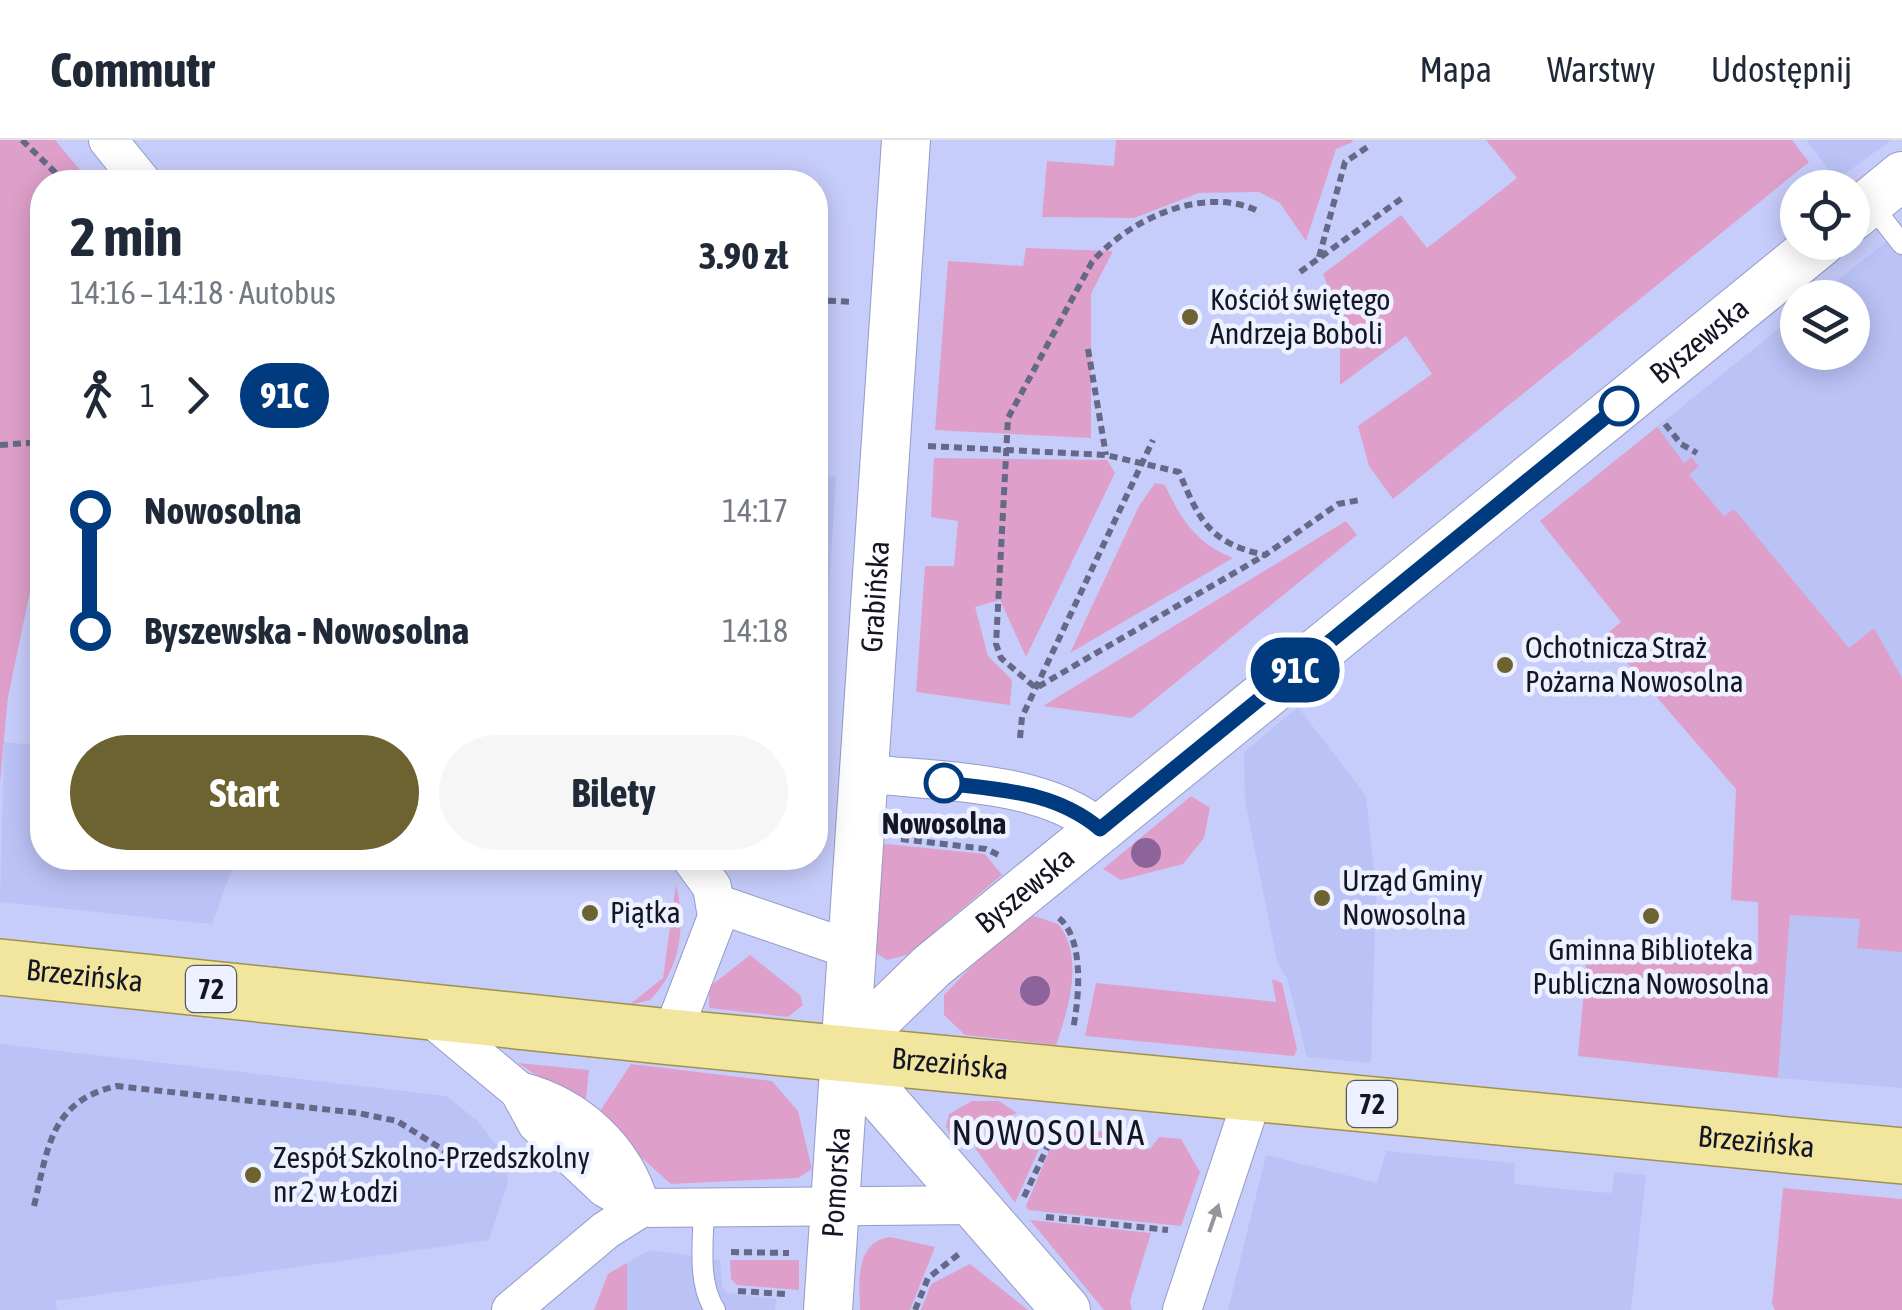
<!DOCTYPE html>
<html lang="pl">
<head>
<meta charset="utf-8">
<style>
  :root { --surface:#fff; --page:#f6f6f7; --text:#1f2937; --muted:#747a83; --line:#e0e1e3; --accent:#6d6330 }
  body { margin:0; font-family:"Asap Condensed",sans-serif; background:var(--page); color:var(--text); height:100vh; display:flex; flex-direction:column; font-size:38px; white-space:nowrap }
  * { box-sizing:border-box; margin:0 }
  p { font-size:32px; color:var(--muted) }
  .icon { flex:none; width:55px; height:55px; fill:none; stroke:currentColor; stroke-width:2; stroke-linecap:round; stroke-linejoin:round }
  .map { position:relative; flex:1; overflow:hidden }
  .drawer { position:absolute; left:30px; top:30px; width:798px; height:700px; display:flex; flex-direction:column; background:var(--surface); border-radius:40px; box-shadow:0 5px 25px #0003 }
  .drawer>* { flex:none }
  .badge { padding:0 20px; border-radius:32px; font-size:35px; line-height:65px }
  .buttons { position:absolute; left:1780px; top:30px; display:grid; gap:20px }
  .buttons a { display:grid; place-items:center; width:90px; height:90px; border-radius:50%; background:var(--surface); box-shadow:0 5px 25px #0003; font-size:50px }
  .map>.badge { position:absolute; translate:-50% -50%; box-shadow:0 0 0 5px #fff }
  .legs { display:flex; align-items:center; gap:15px; height:110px; padding:0 40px; font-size:32px }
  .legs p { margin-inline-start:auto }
  .summary { display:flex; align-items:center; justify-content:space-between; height:170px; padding:0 40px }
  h1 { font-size:55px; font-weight:700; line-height:75px }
  .cta { display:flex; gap:20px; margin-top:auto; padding:20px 40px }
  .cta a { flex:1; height:115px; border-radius:60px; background:var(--accent); color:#fff; font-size:40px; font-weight:700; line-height:115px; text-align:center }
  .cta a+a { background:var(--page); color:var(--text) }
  ul { padding:0 40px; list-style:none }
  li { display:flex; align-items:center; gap:35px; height:120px; font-size:38px }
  li i { display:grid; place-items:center; width:15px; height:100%; margin:0 12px; background:currentColor }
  li i::after { content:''; width:25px; height:25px; margin:-12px; border:8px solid; border-radius:50%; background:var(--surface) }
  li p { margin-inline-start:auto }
  li:first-child i { background:linear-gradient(#0000 50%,currentColor 0) }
  li:last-child i { background:linear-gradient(currentColor 50%,#0000 0) }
  header { display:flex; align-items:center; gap:60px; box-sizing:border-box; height:140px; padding:0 50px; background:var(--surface); border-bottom:2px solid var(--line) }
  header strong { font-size:48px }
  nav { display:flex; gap:55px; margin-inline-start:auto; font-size:35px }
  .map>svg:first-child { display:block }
  .built { fill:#bbc2f6 }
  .green { fill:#dea0ca }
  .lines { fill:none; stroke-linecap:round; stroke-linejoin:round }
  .service-casing { stroke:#959bc6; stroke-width:22 }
  .minor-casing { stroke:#959bc6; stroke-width:40 }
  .tertiary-casing { stroke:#959bc6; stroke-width:50 }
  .primary-casing { stroke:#9f924b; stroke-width:58 }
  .path { stroke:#656987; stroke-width:6; stroke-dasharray:8 5; stroke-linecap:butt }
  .service { stroke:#fff; stroke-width:20 }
  .minor { stroke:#fff; stroke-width:38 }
  .tertiary { stroke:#fff; stroke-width:48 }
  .primary { stroke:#f2e69f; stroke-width:55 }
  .tree { fill:#8c639a }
  .oneway { fill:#95969d }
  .line-1-casing { stroke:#fff; stroke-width:22 }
  .line-1 { stroke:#003b80; stroke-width:15 }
  .poi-dot { fill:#6d6330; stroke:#eef1ff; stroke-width:4 }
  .stop-1-dot { fill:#fff; stroke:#003b80; stroke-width:5 }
  .labels { text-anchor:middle; stroke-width:9; stroke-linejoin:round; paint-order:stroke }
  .shield { fill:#eef1ff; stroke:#555867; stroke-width:2.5 }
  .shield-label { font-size:28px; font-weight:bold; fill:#141626 }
  .poi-label { font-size:30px; fill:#141626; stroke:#eef1ff; text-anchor:start }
  .street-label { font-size:30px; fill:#141626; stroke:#eef1ff }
  .stop-label { font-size:30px; font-weight:bold; fill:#141626; stroke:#eef1ff }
  .quarter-label { font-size:35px; letter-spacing:2.5px; fill:#141626; stroke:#eef1ff }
</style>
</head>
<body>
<header>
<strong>Commutr</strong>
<nav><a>Mapa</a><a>Warstwy</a><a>Udostępnij</a></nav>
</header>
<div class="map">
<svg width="1902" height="1170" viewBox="0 0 1902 1170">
  <rect width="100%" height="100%" fill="#c7cdfb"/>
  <g class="built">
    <polygon points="1806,0 1891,0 1837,40"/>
    <polygon points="1902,89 1902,948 1778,938 1790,775 1788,684 1540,381 1797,174 1798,212 1852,212 1852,158 1817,157"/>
    <polygon points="815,336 836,337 815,667"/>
    <polygon points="1298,567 1366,656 1376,750 1371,923 1307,917 1287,838 1277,822 1245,660 1244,612"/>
    <polygon points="4,602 42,606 42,718 236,718 212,784 0,762"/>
    <polygon points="0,904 446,956 478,981 503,1014 508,1042 489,1100 55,1161 57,1170 0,1170"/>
    <polygon points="1386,1011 1515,1023 1514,1044 1572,1050 1612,1053 1614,1032 1646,1035 1631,1170 1228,1170 1266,1015 1377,1043"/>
    <polygon points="650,1110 720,1120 722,1146 727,1153 776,1159 775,1170 594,1170 608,1134"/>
  </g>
  <g class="green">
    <polygon points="0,0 55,0 90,42 42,42 42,443 32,442 8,557 0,643"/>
    <polygon points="1116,0 1352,0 1353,2 1336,9 1306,101 1280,63 1259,52 1199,53 1134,78 1042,77 1047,21 1114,26"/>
    <polygon points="1486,0 1792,0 1809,22 1393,359 1369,326 1358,286 1432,234 1406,196 1340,245 1340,178 1323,134 1401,75 1427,108 1517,38"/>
    <polygon points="1026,108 1113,111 1091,154 1091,298 935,290 948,121 1023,126"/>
    <polygon points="1657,287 1684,323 1691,317 1699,326 1689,335 1724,376 1734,369 1849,508 1874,488 1902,538 1902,812 1857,808 1860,779 1790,775 1778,938 1578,916 1588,806 1758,823 1758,762 1731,760 1736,649 1604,496 1621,482 1540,381"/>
    <polygon points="934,318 1107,320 1115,333 1026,517 1000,460 975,467 988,516 1012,540 1010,565 916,552 925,426 954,426 958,381 931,377"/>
    <path d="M1155,343L1165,345C1182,381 1196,403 1233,418L1070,513L1139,366Z"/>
    <polygon points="1346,381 1357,395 1132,578 1043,566"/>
    <polygon points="1191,656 1210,668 1204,698 1183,724 1121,740 1103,729"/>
    <polygon points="887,704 985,714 1002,735 907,815 887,820 876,813 874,708"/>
    <path d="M676,745C686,785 681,830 650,860L629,865L663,838Z"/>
    <path d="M1031,775L1058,784C1085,816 1068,871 1056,905L965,895L944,875V855L991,806Z"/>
    <polygon points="750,815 800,855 803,865 788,877 709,868 709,847"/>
    <polygon points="1272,839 1282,843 1297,909 1294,916 1085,896 1096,843 1276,862"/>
    <polygon points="518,923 589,930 585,968"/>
    <polygon points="631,924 772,941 798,971 812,1029 798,1038 671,1044 596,977"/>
    <polygon points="972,961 999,961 1017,973 952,1000 946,986 949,974"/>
    <polygon points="1021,987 1048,989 1015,1063 975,1008"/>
    <polygon points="1058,990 1115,992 1121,1006 1150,1009 1159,997 1181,999 1200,1032 1181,1086 1028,1070 1026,1066"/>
    <polygon points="1783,1048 1902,1059 1902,1170 1775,1170 1772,1164"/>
    <polygon points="1030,1080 1151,1093 1130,1161 1132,1170 1104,1170"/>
    <path d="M890,1097L935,1107L910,1170H860C859,1142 855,1102 890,1097Z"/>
    <polygon points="730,1120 799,1120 799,1150 737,1145 731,1139"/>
    <polygon points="627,1123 627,1170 594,1170 608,1134"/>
    <polygon points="970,1124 1028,1170 921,1170 931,1144"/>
  </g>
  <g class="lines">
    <defs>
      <g id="service">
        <polyline points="1870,63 1902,104"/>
        <path d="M704,1064C704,1098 696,1141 715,1170"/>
      </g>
      <g id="minor">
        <polyline points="108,0 142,42"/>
        <path d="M861,633C936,642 1043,639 1100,689"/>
        <polyline points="718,764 849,809"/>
        <polyline points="423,871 519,951 537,984 605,1048 641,1068 976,1065"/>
        <polyline points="671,897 717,777 712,747 691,718"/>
        <path d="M519,951C578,966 625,1009 641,1068"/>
        <polyline points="511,1170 606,1090 641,1068"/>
        <polyline points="1182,1170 1254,953"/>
      </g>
      <g id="tertiary">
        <polyline points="1852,77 1902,36"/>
        <path id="s1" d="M842,913L932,826L1821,102"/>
        <polyline points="842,913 1066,1170"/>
        <path id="s2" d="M828,1170L906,0"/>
      </g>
      <g id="primary">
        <path id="s3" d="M0,827L671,897L1902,1016"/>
      </g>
    </defs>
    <use href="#service" class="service-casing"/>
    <use href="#minor" class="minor-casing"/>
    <use href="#tertiary" class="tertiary-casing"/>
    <use href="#primary" class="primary-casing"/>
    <g class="path">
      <polyline points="22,0 65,42"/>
      <path d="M1256,70C1203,46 1129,79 1092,122L1008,278L996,504L1001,518L1036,548L1265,415"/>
      <polyline points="1319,117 1345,22 1369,6"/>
      <polyline points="1300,132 1405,56"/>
      <polyline points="815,160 854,162"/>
      <polyline points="1088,209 1106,315"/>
      <polyline points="1665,284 1681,304 1697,313"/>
      <polyline points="0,305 42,302"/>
      <path d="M928,306L1106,315L1179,332C1200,382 1210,403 1265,415L1338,364L1360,360"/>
      <polyline points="1020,598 1022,577 1153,300"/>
      <polyline points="901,699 986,709 1001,716"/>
      <path d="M1059,778C1085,800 1079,859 1073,889"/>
      <polyline points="1024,1057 1059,982"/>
      <path d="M34,1066C48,1008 50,961 117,946L358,973L397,981L471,1027L522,1025"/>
      <polyline points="1046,1077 1168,1090"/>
      <polyline points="731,1112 789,1113"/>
      <polyline points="738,1151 785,1154"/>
      <polyline points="915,1170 928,1138 959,1114"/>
    </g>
    <use href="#service" class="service"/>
    <use href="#minor" class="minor"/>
    <use href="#tertiary" class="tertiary"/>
    <use href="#primary" class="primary"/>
  </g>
  <g class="tree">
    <circle cx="1146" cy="713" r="15"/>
    <circle cx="1035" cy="851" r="15"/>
  </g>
  <defs><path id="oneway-solid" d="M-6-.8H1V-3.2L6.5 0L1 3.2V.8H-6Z" transform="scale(2.5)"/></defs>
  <use class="oneway" href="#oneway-solid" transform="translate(1214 1078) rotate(-71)"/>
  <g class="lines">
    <defs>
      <path id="line-1" d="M944,643C1001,650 1055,651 1100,689L1619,266"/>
    </defs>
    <use href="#line-1" class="line-1-casing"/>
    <use href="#line-1" class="line-1"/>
  </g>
  <g class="poi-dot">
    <circle cx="1190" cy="177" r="10"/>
    <circle cx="1505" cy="525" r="10"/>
    <circle cx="1322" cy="758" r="10"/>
    <circle cx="590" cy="773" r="10"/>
    <circle cx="1651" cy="776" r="10"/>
    <circle cx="253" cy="1035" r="10"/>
  </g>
  <g class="stop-1-dot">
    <circle cx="1619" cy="266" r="18"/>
    <circle cx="944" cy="643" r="18"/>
  </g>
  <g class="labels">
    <g class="shield">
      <rect x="186" y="826" width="50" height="46" rx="8"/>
      <rect x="1347" y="941" width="50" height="46" rx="8"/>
    </g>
    <g class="shield-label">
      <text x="211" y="859">72</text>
      <text x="1372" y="974">72</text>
    </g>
    <g class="poi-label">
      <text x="1210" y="170">Kościół świętego<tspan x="1210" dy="34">Andrzeja Boboli</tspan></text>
      <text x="1525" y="518">Ochotnicza Straż<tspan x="1525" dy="34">Pożarna Nowosolna</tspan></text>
      <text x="1342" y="751">Urząd Gminy<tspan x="1342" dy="34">Nowosolna</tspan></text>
      <text x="610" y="783">Piątka</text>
      <text x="1651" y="820" text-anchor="middle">Gminna Biblioteka<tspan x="1651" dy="34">Publiczna Nowosolna</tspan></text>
      <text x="273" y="1028">Zespół Szkolno-Przedszkolny<tspan x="273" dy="34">nr 2 w Łodzi</tspan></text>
    </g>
    <g class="street-label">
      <text dy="10" stroke="none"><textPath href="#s1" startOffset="1115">Byszewska</textPath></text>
      <text dy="10" stroke="none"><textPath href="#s2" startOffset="715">Grabińska</textPath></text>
      <text dy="10" stroke="none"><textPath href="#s1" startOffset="245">Byszewska</textPath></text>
      <text dy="10" stroke="none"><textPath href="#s3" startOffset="85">Brzezińska</textPath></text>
      <text dy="10" stroke="none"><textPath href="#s3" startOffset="955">Brzezińska</textPath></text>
      <text dy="10" stroke="none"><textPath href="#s3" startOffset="1765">Brzezińska</textPath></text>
      <text dy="10" stroke="none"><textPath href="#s2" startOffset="128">Pomorska</textPath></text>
    </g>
    <g class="stop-label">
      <text x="944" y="694">Nowosolna</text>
    </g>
    <g class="quarter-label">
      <text x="1049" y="1005">NOWOSOLNA</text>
    </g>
  </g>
</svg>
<div class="buttons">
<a><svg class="icon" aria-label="locate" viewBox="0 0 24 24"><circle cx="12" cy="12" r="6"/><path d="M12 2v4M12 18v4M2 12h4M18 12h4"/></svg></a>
<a><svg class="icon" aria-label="layers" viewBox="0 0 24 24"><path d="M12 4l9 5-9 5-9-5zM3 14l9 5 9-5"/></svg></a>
</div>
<b class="badge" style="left:1295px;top:530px;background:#003b80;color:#fff">91C</b>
<section class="drawer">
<div class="summary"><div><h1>2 min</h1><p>14:16 – 14:18 · Autobus</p></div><b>3.90 zł</b></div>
<div class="legs"><svg class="icon" aria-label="walk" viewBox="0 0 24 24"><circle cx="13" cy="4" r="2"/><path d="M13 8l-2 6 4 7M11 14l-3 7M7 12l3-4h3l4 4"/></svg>1<svg class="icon" aria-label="forward" viewBox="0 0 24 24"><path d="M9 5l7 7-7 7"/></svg><b class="badge" style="background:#003b80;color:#fff">91C</b></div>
<ul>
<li><i style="color:#003b80"></i><b>Nowosolna</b><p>14:17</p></li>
<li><i style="color:#003b80"></i><b>Byszewska - Nowosolna</b><p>14:18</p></li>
</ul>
<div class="cta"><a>Start</a><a>Bilety</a></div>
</section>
</div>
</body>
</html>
